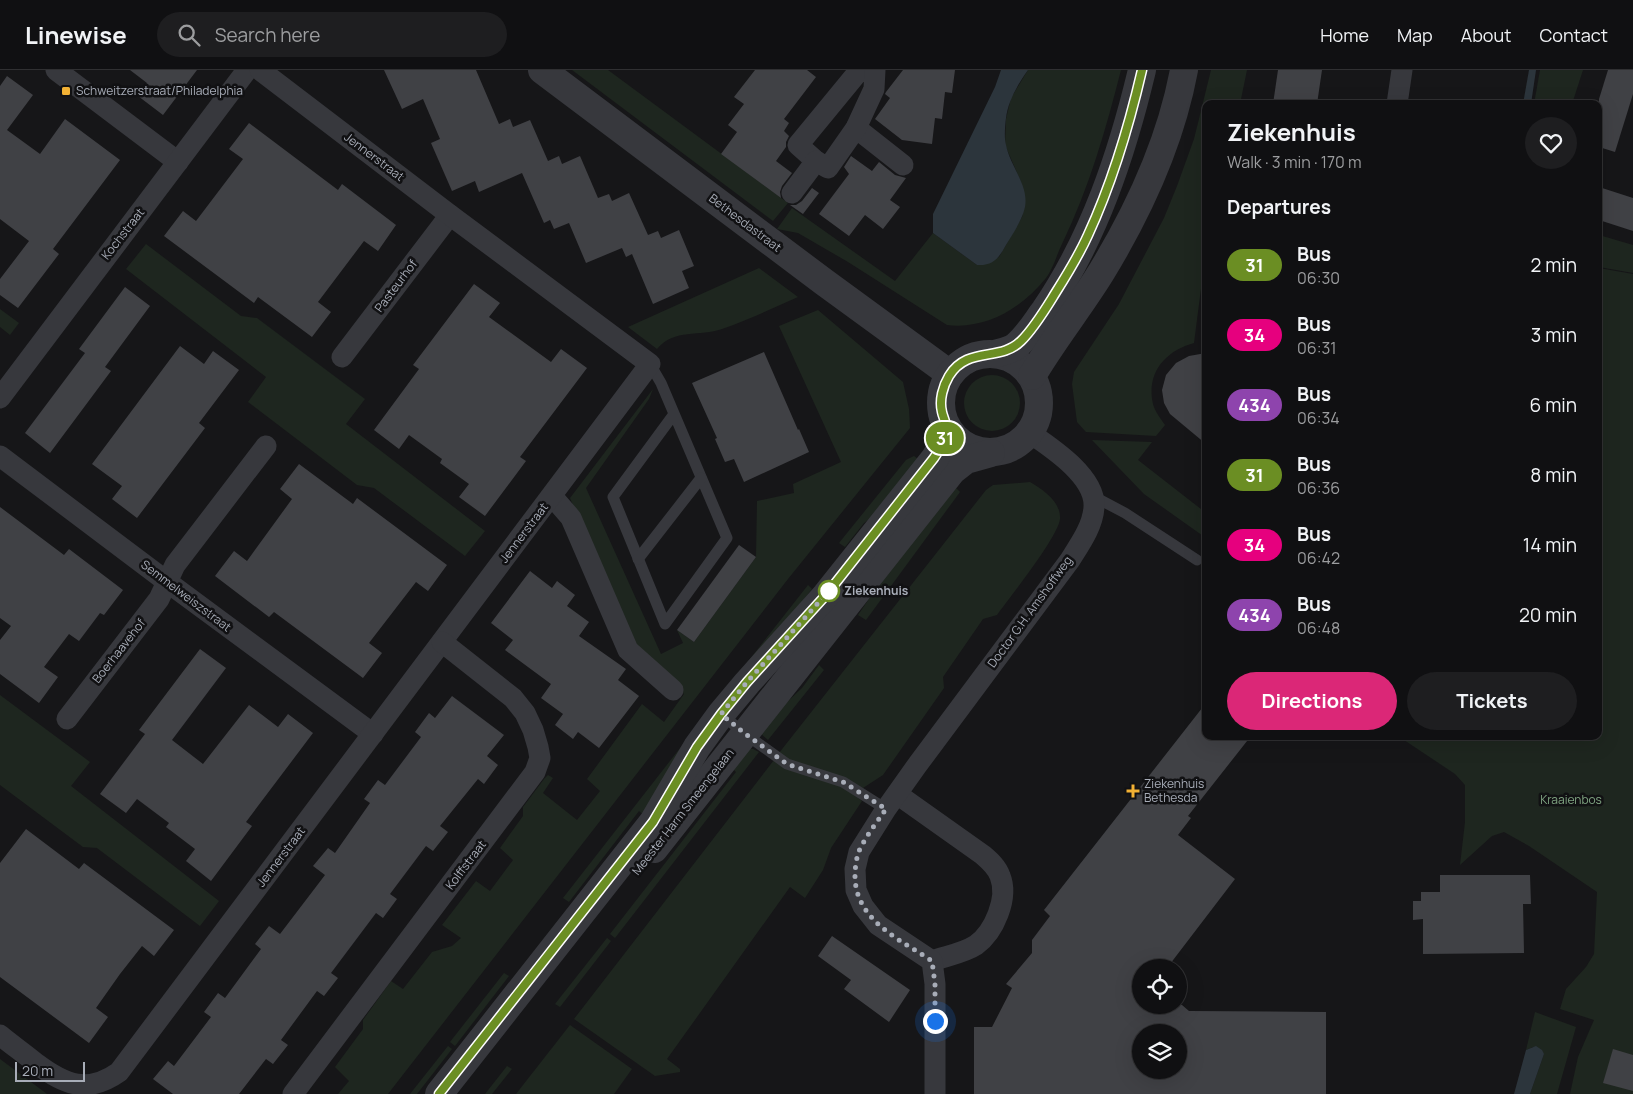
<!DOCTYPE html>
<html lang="en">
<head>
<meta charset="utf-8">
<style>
  :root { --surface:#101012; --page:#1e1e20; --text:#f1f3f6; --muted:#9c9d9f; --line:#303032; --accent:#db2777 }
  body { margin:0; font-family:Manrope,sans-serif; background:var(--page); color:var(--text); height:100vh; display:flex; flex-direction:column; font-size:19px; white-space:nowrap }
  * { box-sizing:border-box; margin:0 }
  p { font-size:16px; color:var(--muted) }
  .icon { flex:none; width:28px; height:28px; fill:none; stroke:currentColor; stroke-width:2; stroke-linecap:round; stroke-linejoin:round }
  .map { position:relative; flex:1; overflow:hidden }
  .drawer { position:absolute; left:1202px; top:30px; width:400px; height:640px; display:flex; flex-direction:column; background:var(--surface); border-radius:10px; box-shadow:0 5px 20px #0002,0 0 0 1px var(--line) }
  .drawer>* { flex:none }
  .badge { padding:0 10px; border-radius:16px; font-size:18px; line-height:32px }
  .controls { position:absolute; left:1132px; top:889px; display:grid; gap:10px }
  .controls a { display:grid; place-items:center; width:55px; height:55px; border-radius:50%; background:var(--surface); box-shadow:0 5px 20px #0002,0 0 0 1px var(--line); font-size:25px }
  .scale { position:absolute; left:15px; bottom:12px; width:70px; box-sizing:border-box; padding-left:5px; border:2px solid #a8adb8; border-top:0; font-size:14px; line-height:18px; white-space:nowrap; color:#a8adb8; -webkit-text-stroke:4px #111113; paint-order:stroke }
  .you { position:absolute; width:25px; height:25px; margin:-12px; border:4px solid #fff; border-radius:50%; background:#1a73e8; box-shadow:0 0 0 8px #1a73e833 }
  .map>.badge { position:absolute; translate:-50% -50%; box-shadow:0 0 0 2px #fff }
  h2 { padding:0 25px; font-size:19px; line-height:45px }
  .round { display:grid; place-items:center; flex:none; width:52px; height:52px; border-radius:26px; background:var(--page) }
  .head { display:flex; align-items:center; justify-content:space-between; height:85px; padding:0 25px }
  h1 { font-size:24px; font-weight:700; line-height:38px }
  .action { display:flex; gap:10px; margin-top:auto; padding:10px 25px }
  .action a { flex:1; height:58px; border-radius:30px; background:var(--accent); color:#fff; font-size:20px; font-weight:700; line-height:58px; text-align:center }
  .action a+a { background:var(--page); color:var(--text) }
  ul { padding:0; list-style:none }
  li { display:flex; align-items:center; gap:15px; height:70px; padding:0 25px }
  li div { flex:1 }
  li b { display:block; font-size:19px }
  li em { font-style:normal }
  li .badge { min-width:55px; font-weight:700; text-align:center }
  header { display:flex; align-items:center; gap:30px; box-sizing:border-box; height:70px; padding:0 25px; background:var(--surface); border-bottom:1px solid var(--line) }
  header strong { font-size:24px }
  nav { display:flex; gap:28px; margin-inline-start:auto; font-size:18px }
  .search { width:350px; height:45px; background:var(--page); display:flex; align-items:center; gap:12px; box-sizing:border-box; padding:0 18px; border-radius:28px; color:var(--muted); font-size:19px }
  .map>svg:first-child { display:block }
  .green { fill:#1e261f }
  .water { fill:#2c353c }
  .building { fill:#404145; fill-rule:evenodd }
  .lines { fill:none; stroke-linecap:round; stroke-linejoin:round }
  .service { stroke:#37383d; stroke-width:11 }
  .minor { stroke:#37383d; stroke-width:21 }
  .tertiary { stroke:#37383d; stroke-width:28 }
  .line-casing { stroke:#fff; stroke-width:11 }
  .line { stroke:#6b8e23; stroke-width:8 }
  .walk { stroke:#a8adb8; stroke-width:5; stroke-dasharray:0 9 }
  .poi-dot { fill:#f2b134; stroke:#111113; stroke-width:2 }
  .stop-dot { fill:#fff; stroke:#6b8e23; stroke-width:2.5 }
  .labels { text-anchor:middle; stroke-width:5; stroke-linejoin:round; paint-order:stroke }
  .poi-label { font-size:12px; fill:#a8adb8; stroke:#111113; text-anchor:start }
  .street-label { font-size:12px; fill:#a8adb8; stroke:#111113 }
  .stop-label { font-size:12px; font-weight:bold; fill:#a8adb8; stroke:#111113; text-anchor:start }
  .park-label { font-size:12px; fill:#7fa381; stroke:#111113 }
</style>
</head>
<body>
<header>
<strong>Linewise</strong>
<div class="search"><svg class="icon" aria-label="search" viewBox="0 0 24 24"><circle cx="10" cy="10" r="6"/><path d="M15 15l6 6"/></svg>Search here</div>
<nav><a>Home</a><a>Map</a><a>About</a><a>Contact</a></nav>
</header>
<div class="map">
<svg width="1633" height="1024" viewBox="0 0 1633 1024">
  <rect width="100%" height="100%" fill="#161618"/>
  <g class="green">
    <polygon points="572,0 608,0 788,133 773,151"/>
    <path d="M1028,0H1121C1106,59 1089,118 1062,174C1057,184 1053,199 1046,208C1022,238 986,260 947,255L848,192L798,163L777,159L792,138L895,211L933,163L977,195L999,187L1022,147L1025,135L1021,112L1005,75L1006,49L1011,28Z"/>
    <path d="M1211,0H1247L1240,34H1206V180L1194,273C1165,281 1146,303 1153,334C1155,342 1161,349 1165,355L1156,366L1086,362L1077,352L1072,314L1074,302L1119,234L1164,148L1177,116L1194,69Z"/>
    <polygon points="1540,0 1583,0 1572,34 1534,34"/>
    <polygon points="1599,165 1633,175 1633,203 1599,197"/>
    <polygon points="146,174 241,246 257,248 365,329 346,354 485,461 465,486 374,418 357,415 248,332 266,307 126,199"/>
    <path d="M759,198L798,227C773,238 748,250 722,259C700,267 674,258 657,279L628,257Z"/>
    <polygon points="1599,198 1633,204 1633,1024 1570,1024 1578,987 1594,950 1560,939 1566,919 1586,897 1594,884 1597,822 1529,776 1504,762 1492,766 1460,795 1465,752 1465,715 1455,704 1404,670 1404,666 1599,666"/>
    <polygon points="0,239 19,253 10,265 0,257"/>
    <polygon points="818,240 903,312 909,339 910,358 788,509 388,1024 338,1024 349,1011 335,997 363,959 363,950 391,911 403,919 432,882 452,876 461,868 442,855 476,811 490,821 513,790 500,778 523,746 523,737 544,709 548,705 553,708 543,723 577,750 600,721 587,709 642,634 664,652 684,624 631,574 570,428 653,319 649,329 586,418 661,584 683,573 677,560 694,572 756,487 757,431 794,423 793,414 841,392 779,256"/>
    <circle cx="992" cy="333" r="28"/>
    <polygon points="1092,370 1152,372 1138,390 1206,443 1206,468 1144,424"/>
    <polygon points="914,386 923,393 872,447 864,453 845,477 839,473 906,390"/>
    <path d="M1030,412C1043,420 1061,431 1060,449C1058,467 1010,527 997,545L983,549L943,607L944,618L883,705L863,718L788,690L779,683L986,420L993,415Z"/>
    <polygon points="953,415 960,422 866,550 858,545 912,466"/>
    <polygon points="808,515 812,519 718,639 713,636"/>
    <polygon points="819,595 824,600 768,670 759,662 771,647 802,618"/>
    <polygon points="0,625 90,692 71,716 219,831 200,856 97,778 83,777 0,715"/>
    <polygon points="709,641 647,748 639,741 569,832 563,828"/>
    <polygon points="747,678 753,679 759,682 615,868 610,864 736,702 730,696"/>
    <polygon points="774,690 842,715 862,731 831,778 823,800 805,828 790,817 667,989 680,999 680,1002 655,1006 574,949"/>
    <polygon points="607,868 611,871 560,937 555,934"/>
    <polygon points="504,903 509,906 455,976 450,972"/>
    <polygon points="1535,942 1576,957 1557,1024 1530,1024 1544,984 1533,977 1526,980"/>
    <polygon points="570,955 632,999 614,1024 516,1024"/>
    <polygon points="448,976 452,979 417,1024 410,1024"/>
    <polygon points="0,989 47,1024 0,1024"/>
    <polygon points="507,996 512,999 492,1024 485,1024"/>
  </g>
  <g class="water">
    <path d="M1001,0H1028C1018,14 1008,31 1006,48C1005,56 1004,68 1006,75C1010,96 1029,115 1025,137C1022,151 1013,163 1006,175C999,188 993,196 977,195L933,163V144L995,17Z"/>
    <polygon points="1529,0 1536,0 1531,34 1523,34"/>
    <polygon points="1536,976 1542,980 1544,984 1530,1024 1514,1024 1526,980"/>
  </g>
  <g class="building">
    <polygon points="130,0 197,0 163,45 138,26 147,13"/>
    <polygon points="384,0 476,0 499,54 510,49 513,57 530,50 548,91 559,86 562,94 580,86 598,128 609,124 612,131 629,123 648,165 658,161 661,168 679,160 694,196 682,201 689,218 653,234 632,184 626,187 622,178 586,193 569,153 554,159 550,150 544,153 522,103 479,122 475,111 452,121 431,73 440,69 423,29 402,39"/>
    <polygon points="755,0 807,0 816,7 784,49 789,53 784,61 789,66 786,72 786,77 776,91 792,103 782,116 780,122 781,128 721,84 737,62 728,55 744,34 734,27"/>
    <polygon points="903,0 955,0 952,23 945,22 942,49 935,48 932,74 902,70 875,49 890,28 885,24 886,22"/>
    <polygon points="1278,0 1322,0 1317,34 1273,34"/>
    <polygon points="1608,0 1633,0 1633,24 1615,82 1599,77 1599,29"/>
    <polygon points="7,6 33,25 7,60 40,84 65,49 120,90 53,179 59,184 18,238 0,225 0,209 29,171 0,149 0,16"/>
    <polygon points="249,53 338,120 342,114 396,155 378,181 364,171 318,232 331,242 312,267 258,227 254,233 164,166 183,141 196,151 243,89 229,79"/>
    <polygon points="851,86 872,101 879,92 895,105 906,108 890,130 900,137 883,159 865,145 849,166 819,144 849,104 844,97"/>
    <polygon points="1599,117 1633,128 1633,161 1599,150"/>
    <polygon points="812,118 819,123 803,144 790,135 796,135 802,131"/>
    <polygon points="474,214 500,233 489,247 551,292 561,279 587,298 520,387 526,391 485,446 459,427 469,414 440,393 442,389 409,365 399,379 374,360 419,299 413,295"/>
    <polygon points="125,217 150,236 105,297 111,301 50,383 25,363 85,283 79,279"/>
    <polygon points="180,276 204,294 213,281 239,300 199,353 205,358 137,448 112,429 122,416 92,394"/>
    <polygon points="764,282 798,360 799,359 809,382 744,412 734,389 725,392 715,369 717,368 692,313"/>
    <polygon points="1206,283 1206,374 1170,344 1164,333 1162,320 1166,305 1176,293 1189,286"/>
    <polygon points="299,394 353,434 357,428 447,495 428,521 416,512 369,573 382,583 363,608 274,542 269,547 215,506 234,481 247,491 292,429 280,419"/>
    <polygon points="0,437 64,485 69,479 123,520 104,545 100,543 79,571 69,564 44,597 58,607 39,633 0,604 0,570 11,556 0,548"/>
    <polygon points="739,475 756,487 694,572 677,560"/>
    <polygon points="530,501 552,518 557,511 575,525 567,536 589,552 579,566 626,599 618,610 639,626 599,678 578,662 573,669 555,655 563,644 541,628 551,614 505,580 513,570 491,553"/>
    <polygon points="200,579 226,598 172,670 203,694 249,635 278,657 288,644 313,663 246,752 252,756 211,811 186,791 195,779 166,757 169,753 137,729 126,743 100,724 145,664 139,660"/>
    <polygon points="452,626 504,665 487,686 498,695 484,714 478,709 440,756 448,762 433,781 426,776 390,824 397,829 383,848 376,843 331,903 338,908 324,926 317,921 281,970 288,975 273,994 266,989 239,1024 173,1024 153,1009 168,991 174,996 211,947 204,942 218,923 225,928 261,879 255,874 269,856 280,864 325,805 313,796 328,778 335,783 370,733 364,729 378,710 385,715 421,667 415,662 429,643 435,648"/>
    <path d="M1206,633V666H1251L1188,746L1191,748L1178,765L1235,809L1167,898H1141V935H1182L1189,941L1326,942V1024H974V957H992L1012,918L1006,914L1032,883V870L1050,846L1044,840ZM1141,962H1179V1000H1141Z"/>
    <polygon points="26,759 79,799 84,793 174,860 154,886 142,876 120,904 96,938 108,947 89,973 0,907 0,793"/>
    <polygon points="1440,805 1530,805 1531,834 1523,834 1524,883 1423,884 1423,849 1413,850 1413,831 1421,831 1421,822 1440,822"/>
    <polygon points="832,866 910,920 889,952 844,919 851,910 818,886"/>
    <polygon points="1613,979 1633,985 1633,1021 1603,1013"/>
  </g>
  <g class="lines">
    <g class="service">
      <polyline points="650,294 661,313 727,468 665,554 613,427 674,344"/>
      <polyline points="1093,426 1125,443 1197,490"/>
      <polyline points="638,489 701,408"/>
      <polyline points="721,644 744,663 787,694 843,712 886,739"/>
    </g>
    <g class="minor">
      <polyline points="56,0 178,92"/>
      <polyline points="1397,34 1402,0"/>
      <polyline points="856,58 903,95"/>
      <polyline points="816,91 798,75 858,2 874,0"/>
      <polyline points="792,123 816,91 828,98 856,58 874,19 875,0"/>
      <polyline points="342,287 450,145"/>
      <polyline points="0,328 247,0"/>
      <polyline points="0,386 166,511 373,664"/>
      <polyline points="552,426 571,448 628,580 673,620"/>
      <polyline points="67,649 159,529 175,495 266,376"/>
      <path d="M897,724L983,785C990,791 997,797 1000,806C1009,828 994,862 976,875C964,883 946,886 932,891"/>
      <path d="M0,965C12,975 25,984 37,994C65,1015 88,1024 119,1002L650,294L450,145L260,0"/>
      <polyline points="293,1024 535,702 540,688 538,677 533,660 525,643 513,628 442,572"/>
      <path d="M935,1024V914L932,891L878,855L863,836L856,820L855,799L859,782L886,739L918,694L1070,490C1080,474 1093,456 1094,437C1096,407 1052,378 1030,363"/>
    </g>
    <g class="tertiary">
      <polyline points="542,0 824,212 950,304"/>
      <circle cx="990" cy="333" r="49"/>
      <path d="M995,284C1002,282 1011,280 1016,276C1028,266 1036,252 1045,240C1094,168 1122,84 1142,0"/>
      <path d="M1032,306C1053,270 1080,237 1102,201C1139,140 1171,70 1184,0"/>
      <polyline points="654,779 952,401 966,390 991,383"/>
      <polyline points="439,1024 653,752 697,677 721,644 747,613 826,525 935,388 943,374 946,357"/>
    </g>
  </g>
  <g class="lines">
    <defs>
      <path id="line" d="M439,1024L653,752L697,677L721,644L747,612L826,525L934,388C940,379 947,368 946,357C946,352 943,347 942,342C939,330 943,316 949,306C967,276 1000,292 1021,271C1035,257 1046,238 1056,222C1068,203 1079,185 1088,165C1112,113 1129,56 1142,0"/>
    </defs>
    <use href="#line" class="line-casing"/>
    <use href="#line" class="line"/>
    <path class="walk" d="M829,521L747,612L721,644L744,663L787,694L843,712L886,739C877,752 866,766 859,781C856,789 855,799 855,807C856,851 901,870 932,891L935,914V951"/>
  </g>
  <g class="poi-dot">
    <rect x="61" y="16" width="10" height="10" rx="2.5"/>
    <path d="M1130.5 713.5h5v5h5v5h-5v5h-5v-5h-5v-5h5z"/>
  </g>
  <circle class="stop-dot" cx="829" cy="521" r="10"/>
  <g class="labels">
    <g class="poi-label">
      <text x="76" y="25">Schweitzerstraat/Philadelphia</text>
      <text x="1144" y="718">Ziekenhuis<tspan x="1144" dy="14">Bethesda</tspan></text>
    </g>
    <g class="street-label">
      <text transform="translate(374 87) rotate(37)" y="4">Jennerstraat</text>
      <text transform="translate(745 153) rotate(37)" y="4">Bethesdastraat</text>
      <text transform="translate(123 164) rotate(-52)" y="4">Kochstraat</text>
      <text transform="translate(396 216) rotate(-53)" y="4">Pasteurhof</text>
      <text transform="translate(524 463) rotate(-53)" y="4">Jennerstraat</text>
      <text transform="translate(186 526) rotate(37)" y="4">Semmelweiszstraat</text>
      <text transform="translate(1030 542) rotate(-54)" y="4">Doctor G.H. Amshoffweg</text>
      <text transform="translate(119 581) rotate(-52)" y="4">Boerhaavehof</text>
      <text transform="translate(683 742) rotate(-52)" y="4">Meester Harm Smeengelaan</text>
      <text transform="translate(281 787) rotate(-53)" y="4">Jennerstraat</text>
      <text transform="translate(466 795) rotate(-53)" y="4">Kolffstraat</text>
    </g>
    <g class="stop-label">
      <text x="844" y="525">Ziekenhuis</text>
    </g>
    <g class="park-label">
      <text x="1571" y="734">Kraaienbos</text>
    </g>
  </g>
</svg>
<div class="controls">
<a><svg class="icon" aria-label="locate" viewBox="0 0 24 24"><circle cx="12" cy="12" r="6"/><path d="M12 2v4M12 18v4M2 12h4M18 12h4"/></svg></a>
<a><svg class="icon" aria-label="layers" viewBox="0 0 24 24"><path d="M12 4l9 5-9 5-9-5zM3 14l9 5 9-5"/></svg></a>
</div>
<div class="scale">20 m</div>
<div class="you" style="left:935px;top:951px"></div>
<b class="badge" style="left:945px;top:368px;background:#6b8e23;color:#fff">31</b>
<section class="drawer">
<div class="head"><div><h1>Ziekenhuis</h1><p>Walk · 3 min · 170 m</p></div><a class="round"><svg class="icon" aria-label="heart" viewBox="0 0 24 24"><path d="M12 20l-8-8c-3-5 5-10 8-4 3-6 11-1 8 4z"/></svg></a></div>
<h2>Departures</h2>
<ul>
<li><span class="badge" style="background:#6b8e23;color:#fff">31</span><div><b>Bus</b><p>06:30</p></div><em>2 min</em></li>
<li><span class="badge" style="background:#e6007e;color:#fff">34</span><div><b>Bus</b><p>06:31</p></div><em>3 min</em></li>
<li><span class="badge" style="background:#8e44ad;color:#fff">434</span><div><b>Bus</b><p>06:34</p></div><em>6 min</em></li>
<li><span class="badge" style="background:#6b8e23;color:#fff">31</span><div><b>Bus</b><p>06:36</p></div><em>8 min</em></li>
<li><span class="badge" style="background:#e6007e;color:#fff">34</span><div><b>Bus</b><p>06:42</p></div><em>14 min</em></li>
<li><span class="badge" style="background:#8e44ad;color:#fff">434</span><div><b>Bus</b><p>06:48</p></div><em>20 min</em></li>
</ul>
<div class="action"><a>Directions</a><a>Tickets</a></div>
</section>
</div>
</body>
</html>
